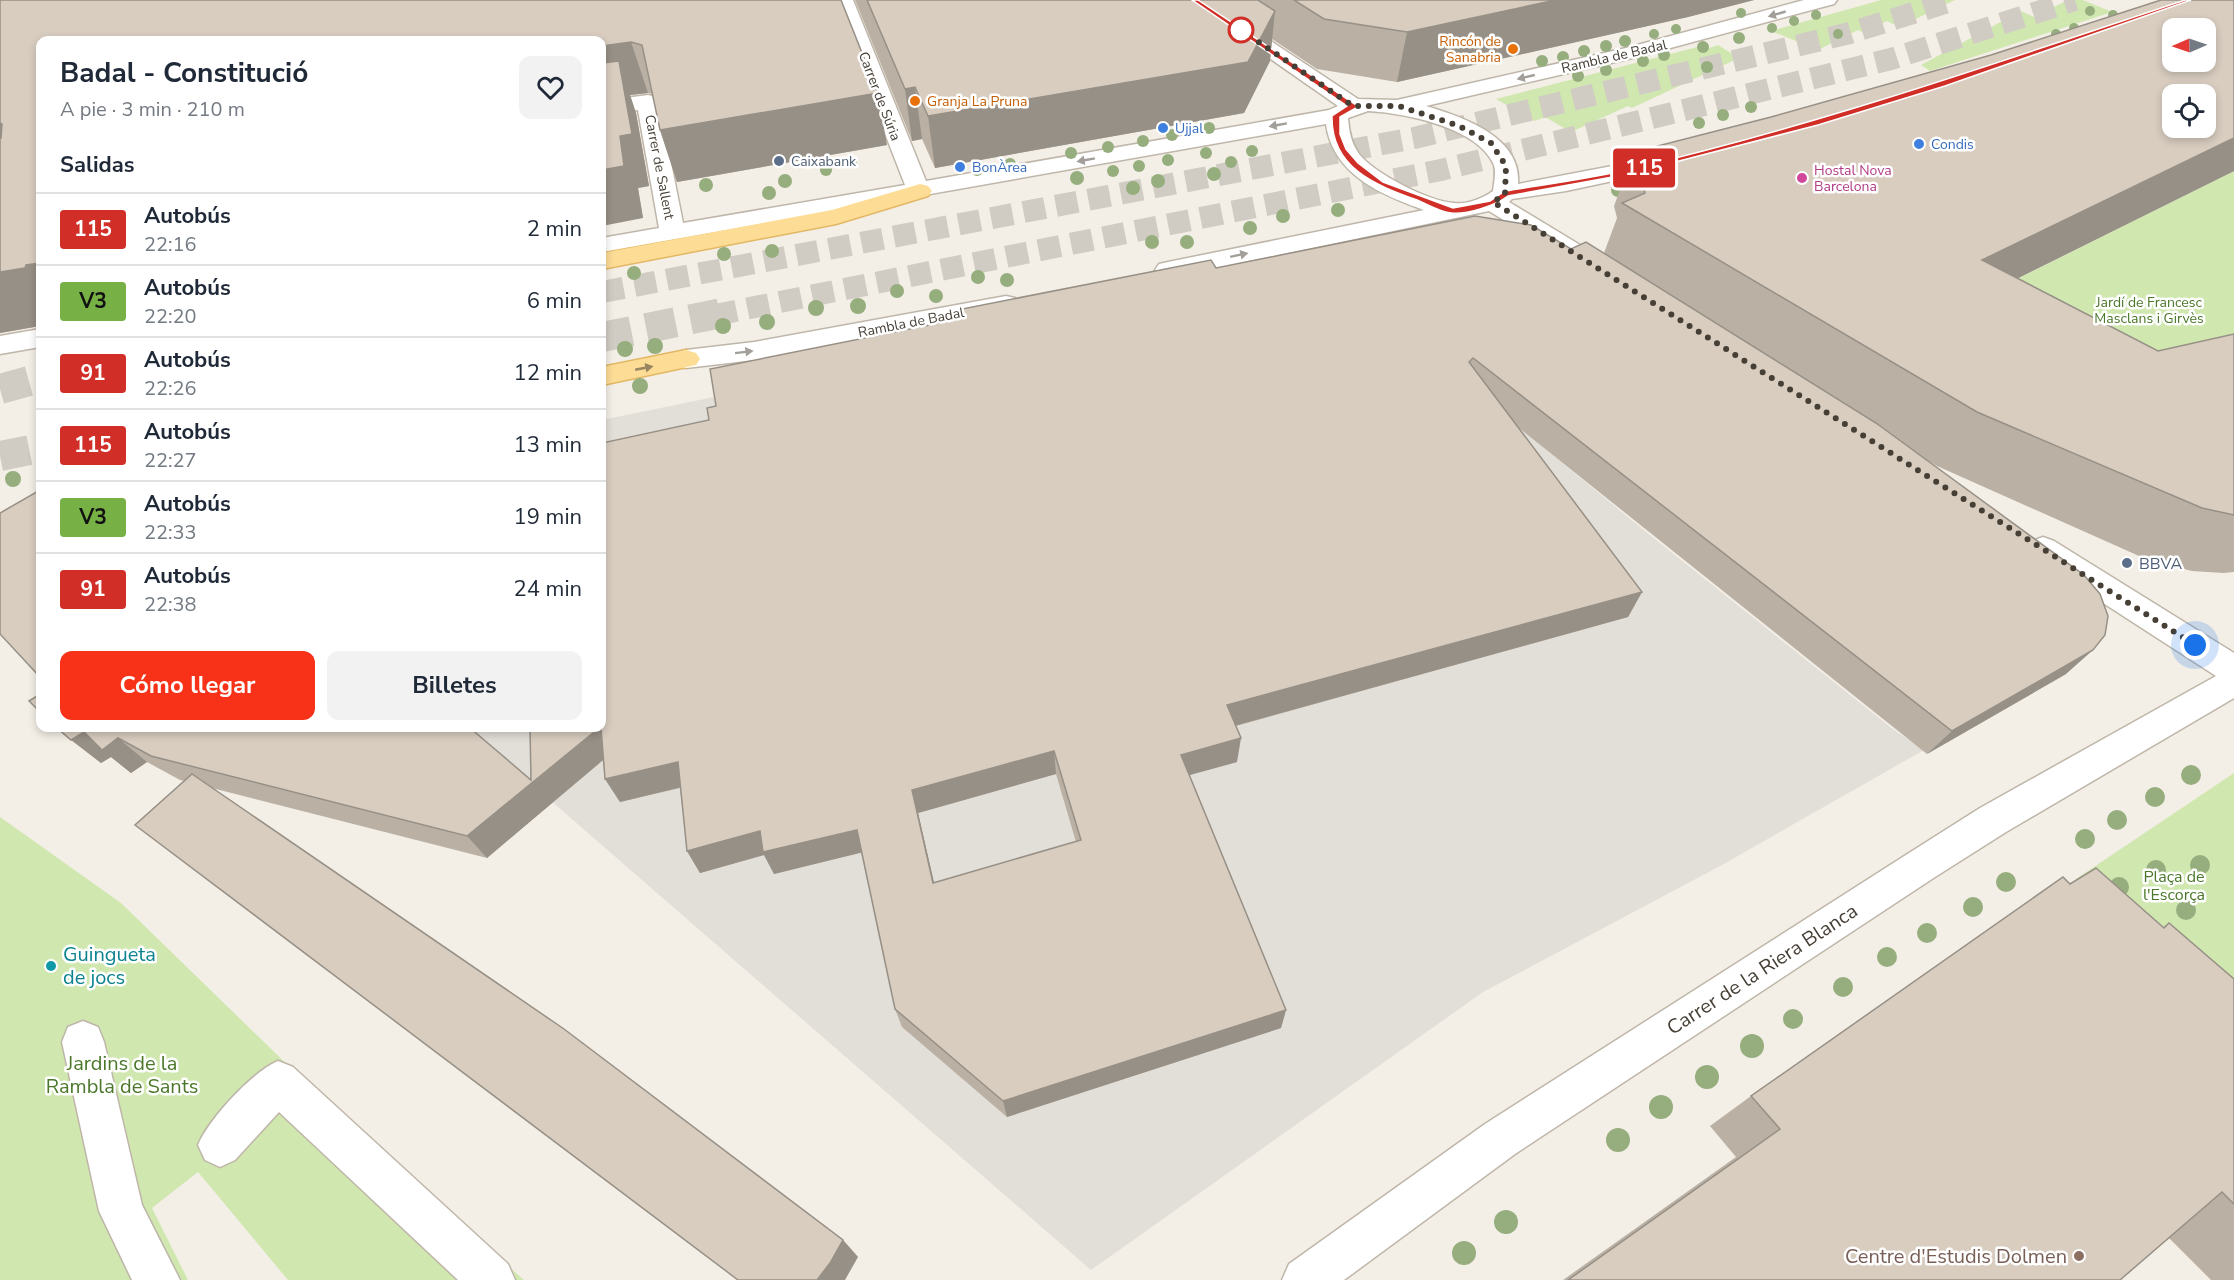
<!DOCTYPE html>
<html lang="es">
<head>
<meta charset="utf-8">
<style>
  :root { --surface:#fff; --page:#f2f2f3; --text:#1f2937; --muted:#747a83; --line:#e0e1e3; --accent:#f83219 }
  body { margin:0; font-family:"Nunito Sans",sans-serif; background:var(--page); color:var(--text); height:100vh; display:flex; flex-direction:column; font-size:22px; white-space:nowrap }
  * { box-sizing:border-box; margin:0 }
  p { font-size:20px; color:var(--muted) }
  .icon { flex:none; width:33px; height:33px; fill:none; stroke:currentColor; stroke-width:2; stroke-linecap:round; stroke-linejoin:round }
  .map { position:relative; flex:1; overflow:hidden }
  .drawer { position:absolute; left:36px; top:36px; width:570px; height:696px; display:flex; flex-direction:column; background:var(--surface); border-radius:12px; box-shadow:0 3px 9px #0003 }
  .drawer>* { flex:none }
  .badge { padding:0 12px; border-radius:4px; font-size:21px; line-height:39px }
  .needle { width:39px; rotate:268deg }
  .controls { position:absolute; left:2162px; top:18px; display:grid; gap:12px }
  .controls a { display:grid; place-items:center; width:54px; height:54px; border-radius:12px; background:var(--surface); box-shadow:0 3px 9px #0003; font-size:30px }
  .you { position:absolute; width:30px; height:30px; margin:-15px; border:4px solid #fff; border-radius:50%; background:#1a73e8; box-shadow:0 0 0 9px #1a73e833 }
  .map>.badge { position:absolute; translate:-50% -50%; box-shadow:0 0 0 3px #fff }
  h2 { padding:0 24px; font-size:22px; line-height:54px }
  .round { display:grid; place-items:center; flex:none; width:63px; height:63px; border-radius:12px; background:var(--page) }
  .head { display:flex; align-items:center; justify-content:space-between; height:102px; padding:0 24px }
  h1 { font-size:28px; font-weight:700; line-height:45px }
  .primary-button { display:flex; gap:12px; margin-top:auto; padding:12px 24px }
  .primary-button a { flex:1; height:69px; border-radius:12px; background:var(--accent); color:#fff; font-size:24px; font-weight:700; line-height:69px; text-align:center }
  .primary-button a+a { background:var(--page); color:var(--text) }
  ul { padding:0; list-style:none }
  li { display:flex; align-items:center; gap:18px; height:72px; padding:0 24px; border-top:2px solid var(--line) }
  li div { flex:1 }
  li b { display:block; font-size:22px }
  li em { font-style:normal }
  li .badge { min-width:66px; font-weight:700; text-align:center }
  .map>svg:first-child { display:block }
  .industrial { fill:#e2ded8 }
  .green { fill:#d0e7b0 }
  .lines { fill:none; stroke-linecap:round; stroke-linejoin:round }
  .major-tunnel-far1 { stroke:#d0ccc4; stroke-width:22; stroke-dasharray:22 11; stroke-linecap:butt }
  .major-tunnel { stroke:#d0ccc4; stroke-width:30; stroke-dasharray:30 15; stroke-linecap:butt }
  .minor-casing { stroke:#bfb6a9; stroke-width:3 }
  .major-casing { stroke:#e3b865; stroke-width:3 }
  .minor { fill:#fff; fill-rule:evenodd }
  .major { fill:#fddc96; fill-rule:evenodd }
  .tree { fill:#96ad7e }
  .wall { fill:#bab0a4; fill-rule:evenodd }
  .shaded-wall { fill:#979086 }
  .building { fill:#d8cdbf; stroke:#979086; stroke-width:1.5; fill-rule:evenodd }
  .oneway { fill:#a29f9a }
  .oneway2 { fill:#988661 }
  .line { fill:#d02e26; stroke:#fff; stroke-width:1.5 }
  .walk { stroke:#463f36; stroke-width:6; stroke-dasharray:0 10.8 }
  .stop-dot { fill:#fff; stroke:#d02e26; stroke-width:3 }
  .food-dot { fill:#e8710a; stroke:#fff; stroke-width:2 }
  .shop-dot { fill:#3f7fe0; stroke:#fff; stroke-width:2 }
  .service-dot { fill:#5c6f8a; stroke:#fff; stroke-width:2 }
  .hotel-dot { fill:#d1479c; stroke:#fff; stroke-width:2 }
  .culture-dot { fill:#0f9aa8; stroke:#fff; stroke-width:2 }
  .education-dot { fill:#8d6e63; stroke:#fff; stroke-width:2 }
  .labels { text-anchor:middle; stroke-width:5; stroke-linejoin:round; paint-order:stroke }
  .far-food-label { font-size:14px; fill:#c56008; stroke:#fff; text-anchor:end }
  .far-street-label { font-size:14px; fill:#463f36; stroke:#fff }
  .far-shop-label { font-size:14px; fill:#366cbe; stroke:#fff; text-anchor:start }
  .far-service-label { font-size:14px; fill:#4e5e75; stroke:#fff; text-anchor:start }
  .far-hotel-label { font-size:14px; fill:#b23c85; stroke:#fff; text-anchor:start }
  .far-park-label { font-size:14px; fill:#4a7729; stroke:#fff }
  .service-label { font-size:16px; fill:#4e5e75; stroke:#fff; text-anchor:start }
  .park-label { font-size:16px; fill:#4a7729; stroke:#fff }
  .near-culture-label { font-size:20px; fill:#0d838f; stroke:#fff; text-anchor:start }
  .near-street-label { font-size:20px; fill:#463f36; stroke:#fff }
  .near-park-label { font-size:20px; fill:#4a7729; stroke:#fff }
  .near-education-label { font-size:20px; fill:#785e54; stroke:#fff; text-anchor:end }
</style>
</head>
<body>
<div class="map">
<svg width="2234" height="1280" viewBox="0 0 2234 1280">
  <rect width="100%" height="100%" fill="#f3efe7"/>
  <polygon class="industrial" points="1329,271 1651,536 1894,730 1924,750 1722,865 1483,992 1091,1270 467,728 602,728 602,420"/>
  <g class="green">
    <polygon points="1881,0 1955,0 1899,27 1887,21 1864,33 1858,30 1818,50 1771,31"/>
    <polygon points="2068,0 2083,0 2112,12 1930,71 1921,65 2021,11 2034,17"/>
    <polygon points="1705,45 1709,48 1718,45 1739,58 1632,108 1628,106 1571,132 1545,117 1535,121 1496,99"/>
    <polygon points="2234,171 2234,377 1975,300"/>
    <polygon points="2234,773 2234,1069 2232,1017 2076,879"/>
    <polygon points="0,817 121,903 340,1116 524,1280 288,1280 198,1172 152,1208 188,1280 0,1280"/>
  </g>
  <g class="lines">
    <g class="major-tunnel-far1">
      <polyline points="602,292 1414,138 1850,33 1954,0"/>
      <polyline points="715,315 1441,170 1891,59 2075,0"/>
    </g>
    <g class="major-tunnel">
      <polyline points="602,337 722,313"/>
      <polyline points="0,389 40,378"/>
      <polyline points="0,456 40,448"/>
    </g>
    <defs>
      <g id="minor">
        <path d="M833,0H853L926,181L1329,110L1338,106L1186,0H1209L1358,99L1397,100L1626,48L1804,0H1837L1834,4L1637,57L1426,106C1463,117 1522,137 1518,184L1670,155L1678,157L1682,162L1678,167L1566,191L1512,199L1509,202L1618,268L1622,274L1618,280L1609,282L1600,280L1489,211L1168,278L1159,276L1155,270L1159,264L1168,262L1424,210C1382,195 1333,175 1326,124L602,252V238L659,228L638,110L602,115V101L648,95L656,97L659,102L683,223L905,185ZM1368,111C1404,113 1476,127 1493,163C1497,171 1494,182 1493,191C1484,198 1466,205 1454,203C1428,201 1375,174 1359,154C1351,143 1349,131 1348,118Z"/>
        <polygon points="1006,296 1015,298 1019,304 1015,310 754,360 686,368 676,365 672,359 676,353 686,350 754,342"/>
        <polygon points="40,329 40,347 0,354 0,336"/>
        <polygon points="2043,537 2054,541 2234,653 2234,698 2006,832 1935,877 1515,1154 1344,1280 1282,1280 1289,1264 1485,1124 1909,853 1980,808 2216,676 2032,557 2027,549 2032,541"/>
        <polygon points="83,1021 98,1027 104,1042 142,1205 180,1280 132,1280 99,1211 62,1042 68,1027"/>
        <path d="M278,1061L293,1067L508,1264L515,1280H458L279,1112L235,1160L220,1167L205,1160L198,1145C209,1119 252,1072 278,1061Z"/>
      </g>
      <g id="major">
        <polygon points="920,184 928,186 932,191 928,196 836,224 602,269 602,253 832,210"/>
        <polygon points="686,350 696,353 700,359 696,365 602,385 602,367"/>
      </g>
    </defs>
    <use href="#minor" class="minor-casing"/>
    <use href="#major" class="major-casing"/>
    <use href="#minor" class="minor"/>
    <use href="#major" class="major"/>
  </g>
  <g class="tree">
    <circle cx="2090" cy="11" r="5"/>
    <circle cx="1741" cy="13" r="5"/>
    <circle cx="1816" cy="15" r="5"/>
    <circle cx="2113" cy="15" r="5"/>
    <circle cx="1794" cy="21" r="5"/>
    <circle cx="1772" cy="28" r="5"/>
    <circle cx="2074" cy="28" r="5"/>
    <circle cx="1676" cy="29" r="5"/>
    <circle cx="1654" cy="34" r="5"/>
    <circle cx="1838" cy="34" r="5"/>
    <circle cx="2056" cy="34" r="5"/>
    <circle cx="1739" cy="38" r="6"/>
    <circle cx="1625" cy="41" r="6"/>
    <circle cx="1606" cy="46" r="6"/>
    <circle cx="1703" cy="47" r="6"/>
    <circle cx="1584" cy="51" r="6"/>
    <circle cx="1664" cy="55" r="6"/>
    <circle cx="1563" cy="57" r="6"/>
    <circle cx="1542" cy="61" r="6"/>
    <circle cx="1643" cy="61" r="6"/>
    <circle cx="1707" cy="67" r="6"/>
    <circle cx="1606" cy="70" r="6"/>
    <circle cx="1578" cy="76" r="6"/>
    <circle cx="1751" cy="107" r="6"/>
    <circle cx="1723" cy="115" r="6"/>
    <circle cx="1699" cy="123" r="6"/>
    <circle cx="1209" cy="128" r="6"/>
    <circle cx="1172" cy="135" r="6"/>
    <circle cx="1143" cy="141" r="6"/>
    <circle cx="1108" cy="147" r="6"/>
    <circle cx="1252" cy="151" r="6"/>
    <circle cx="1071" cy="153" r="6"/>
    <circle cx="1206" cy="153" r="6"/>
    <circle cx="1168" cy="160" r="6"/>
    <circle cx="851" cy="162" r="6"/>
    <circle cx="1231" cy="162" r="6"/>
    <circle cx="1010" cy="164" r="6"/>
    <circle cx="1139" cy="166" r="6"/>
    <circle cx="826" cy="170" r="6"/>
    <circle cx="977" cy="170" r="6"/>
    <circle cx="1113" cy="171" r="6"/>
    <circle cx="1214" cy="174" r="7"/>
    <circle cx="1077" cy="178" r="7"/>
    <circle cx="785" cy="181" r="7"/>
    <circle cx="1158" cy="181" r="7"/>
    <circle cx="706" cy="185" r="7"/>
    <circle cx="1133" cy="188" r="7"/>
    <circle cx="1618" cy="190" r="7"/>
    <circle cx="769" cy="193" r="7"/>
    <circle cx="1338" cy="210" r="7"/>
    <circle cx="1283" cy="216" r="7"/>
    <circle cx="1250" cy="228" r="7"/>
    <circle cx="1152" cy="242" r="7"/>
    <circle cx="1187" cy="242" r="7"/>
    <circle cx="772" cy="251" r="7"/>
    <circle cx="724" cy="254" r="7"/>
    <circle cx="634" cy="273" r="7"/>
    <circle cx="978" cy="277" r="7"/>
    <circle cx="1007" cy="280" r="7"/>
    <circle cx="897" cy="291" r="7"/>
    <circle cx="936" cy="296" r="7"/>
    <circle cx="858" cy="306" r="8"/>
    <circle cx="816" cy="308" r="8"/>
    <circle cx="767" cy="322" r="8"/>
    <circle cx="723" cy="326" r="8"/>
    <circle cx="655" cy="346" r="8"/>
    <circle cx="625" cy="349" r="8"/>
    <circle cx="640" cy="386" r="8"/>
    <circle cx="13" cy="479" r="8"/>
    <circle cx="2191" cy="775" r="10"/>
    <circle cx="2155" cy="797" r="10"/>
    <circle cx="2117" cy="820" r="10"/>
    <circle cx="2085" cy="839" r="10"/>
    <circle cx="2200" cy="865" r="10"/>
    <circle cx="2156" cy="870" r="10"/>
    <circle cx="2006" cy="882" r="10"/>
    <circle cx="2119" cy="887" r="10"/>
    <circle cx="1973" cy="907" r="10"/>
    <circle cx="2186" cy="910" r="10"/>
    <circle cx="1927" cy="933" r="10"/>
    <circle cx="1887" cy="957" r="10"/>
    <circle cx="1843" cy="987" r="10"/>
    <circle cx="1793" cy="1019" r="10"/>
    <circle cx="1752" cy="1046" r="12"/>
    <circle cx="1707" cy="1077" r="12"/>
    <circle cx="1661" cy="1107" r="12"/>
    <circle cx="1618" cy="1140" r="12"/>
    <circle cx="1506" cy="1222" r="12"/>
    <circle cx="1464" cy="1253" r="12"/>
  </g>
  <g class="wall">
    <polygon points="0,0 841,0 887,145 677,182 660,130 653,94 648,93 630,95 636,113 649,186 638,188 643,218 40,40 40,326 0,333"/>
    <polygon points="855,0 1754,0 1688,17 1397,82 1317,69 1272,39 1270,61 1244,113 935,168 922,139 912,141"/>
    <path d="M1634,152L2234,171L2018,278L2158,351L2234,334V572L2223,573L2192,571L2148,560L1937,466L1922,457L2066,674L1927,754L1519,428L1642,592L1628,617L1236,726L1237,762L1189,775L1286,1010L1281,1028L1007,1117L902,1027L895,1009L861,852L774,874L764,855L700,873L687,851L680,788L620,802L605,779L603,760L487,858L212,788L843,1240L858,1257L185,781L180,780L147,762L131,773L111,757L101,763L57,728L531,780L716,406L964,318L962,309L1216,268L1571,249L1604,253L1617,218L1614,206ZM1056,774L1076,842L934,883L918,813Z"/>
    <polygon points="2169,923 2234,979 2234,1280 2211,1280 2169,1238 2120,1280 1563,1280 1736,1157 1710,1126 1751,1096 2163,927"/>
  </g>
  <g class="shaded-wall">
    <polygon points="1556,0 1754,0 1688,17 1397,82 1407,32"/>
    <polygon points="1275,11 1270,61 1244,113 935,168 928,116"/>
    <polygon points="631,42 648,93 630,95 636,113 649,186 638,188 643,218 602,226 602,46"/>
    <polygon points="915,87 922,139 912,141 905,89"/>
    <polygon points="878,93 887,145 677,182 660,130"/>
    <polygon points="0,123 40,174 0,180"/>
    <polygon points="2234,138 2234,171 1946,314 1982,260"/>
    <polygon points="40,263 40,326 0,333 0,272 26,265"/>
    <polygon points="1642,592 1628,617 1223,729 1227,705"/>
    <polygon points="2093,650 2066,674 1927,754 1952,731"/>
    <polygon points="599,728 601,728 615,750 487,858 467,836"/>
    <polygon points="84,732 118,738 147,762 131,773 111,757 101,763 71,740"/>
    <polygon points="1241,738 1237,762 1179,778 1181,755"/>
    <polygon points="1054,751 1056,774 918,813 939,904 933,883 912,790"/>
    <polygon points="678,762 690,785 620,802 605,779"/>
    <polygon points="857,830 864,852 774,874 764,855 700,873 687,851 760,831"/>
    <polygon points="1286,1010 1281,1028 1007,1117 1003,1101"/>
    <polygon points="843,1240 858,1257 845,1280 817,1280"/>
  </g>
  <g class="building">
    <polygon points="0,0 841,0 878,93 660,130 642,45 631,42 602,46 602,40 40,40 40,263 26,265 25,268 0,272 0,138 1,138 2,124 0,123"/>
    <polygon points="867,0 1258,0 1275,11 1248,62 928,116 915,87 905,89"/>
    <polygon points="1294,0 1556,0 1407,32 1324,19"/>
    <path d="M2161,0H2234V138L1982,260L2158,351L2234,334V515L2202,508L1977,412L1622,203L1645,193L1634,152L1771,117L1991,55ZM2172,28H2205V62H2172ZM2172,94H2205V128H2172Z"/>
    <polygon points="619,61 632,134 620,136 624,166 602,170 602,63"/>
    <path d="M1475,216L1531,225L1571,249L1586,242L1876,423L2084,575L2100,594L2108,616L2105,635L2093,650L1952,731L1473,358L1469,362L1642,592L1227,705L1241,738L1181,755L1286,1010L1003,1101L895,1009L857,830L763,852L760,831L687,851L678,762L605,779L601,728H602V443L709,420L707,408L716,406L710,369L965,318L962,309L1211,260L1216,268ZM1054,751L1081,840L933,883L912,790Z"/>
    <polygon points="40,490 40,677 0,634 0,513"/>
    <polygon points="40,694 40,712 29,701"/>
    <polygon points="57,728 470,728 531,780 530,728 599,728 467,836 151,756 118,738 102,750 84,732 71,740"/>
    <polygon points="192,774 564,1029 843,1240 830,1263 817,1280 738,1280 135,825"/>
    <polygon points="2096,868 2164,928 2169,923 2234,979 2234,1204 2222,1192 2120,1280 1568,1280 1780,1129 1751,1096 2063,877 2070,884"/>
  </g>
  <defs><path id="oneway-solid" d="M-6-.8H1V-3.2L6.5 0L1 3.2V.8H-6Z" transform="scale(1.5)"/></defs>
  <g class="oneway">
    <use href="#oneway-solid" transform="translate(1777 14) rotate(164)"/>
    <use href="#oneway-solid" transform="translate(1526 77) rotate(167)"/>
    <use href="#oneway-solid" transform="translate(1278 125) rotate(170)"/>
    <use href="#oneway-solid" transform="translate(1086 160) rotate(170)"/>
    <use href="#oneway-solid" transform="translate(1239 255) rotate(-12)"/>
    <use href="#oneway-solid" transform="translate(744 352) rotate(-7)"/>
  </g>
  <use class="oneway2" href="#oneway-solid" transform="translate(644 368) rotate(-11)"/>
  <path class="line" d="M1192,0H1198L1356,105V108L1340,117V134L1346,149L1358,163L1383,182L1453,208L1490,201L1505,191C1547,184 1589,179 1630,169C1819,125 2002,61 2185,0H2191L1945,86L1818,125L1629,174L1508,196C1496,205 1467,215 1451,213C1440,212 1427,204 1417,200C1375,185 1331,168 1332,116L1347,106Z"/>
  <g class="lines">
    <polyline class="walk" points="1241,30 1353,106 1399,106 1459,126 1491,143 1506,166 1505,194 1493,202 2195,645"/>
  </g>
  <circle class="stop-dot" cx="1241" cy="30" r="12"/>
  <g class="food-dot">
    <circle cx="1513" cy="49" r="6"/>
    <circle cx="915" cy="101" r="6"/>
  </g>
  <g class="shop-dot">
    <circle cx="1163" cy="128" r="6"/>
    <circle cx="1919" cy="144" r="6"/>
    <circle cx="960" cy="167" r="6"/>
  </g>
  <g class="service-dot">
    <circle cx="779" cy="161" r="6"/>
    <circle cx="2127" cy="563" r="6"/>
  </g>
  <circle class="hotel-dot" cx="1802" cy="178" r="6"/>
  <circle class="culture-dot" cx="51" cy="966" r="6"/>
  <circle class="education-dot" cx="2079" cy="1256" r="6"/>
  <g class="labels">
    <g class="far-food-label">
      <text x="1501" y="46">Rincón de<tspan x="1501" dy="16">Sanabria</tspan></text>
      <text x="927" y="106" text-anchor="start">Granja La Pruna</text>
    </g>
    <g class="far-street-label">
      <text transform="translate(1614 56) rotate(-13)" y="5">Rambla de Badal</text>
      <text transform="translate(880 96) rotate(69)" y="5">Carrer de Súria</text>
      <text transform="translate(660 167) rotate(79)" y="5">Carrer de Sallent</text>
      <text transform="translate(911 322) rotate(-11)" y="5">Rambla de Badal</text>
    </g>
    <g class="far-shop-label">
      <text x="1175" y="133">Ujjal</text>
      <text x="1931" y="149">Condis</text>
      <text x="972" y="172">BonÀrea</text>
    </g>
    <g class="far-service-label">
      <text x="791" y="166">Caixabank</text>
    </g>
    <g class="far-hotel-label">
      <text x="1814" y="175">Hostal Nova<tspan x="1814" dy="16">Barcelona</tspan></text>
    </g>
    <g class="far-park-label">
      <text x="2149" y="307">Jardí de Francesc<tspan x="2149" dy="16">Masclans i Girvès</tspan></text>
    </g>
    <g class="service-label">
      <text x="2139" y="569">BBVA</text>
    </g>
    <g class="park-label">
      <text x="2174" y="882">Plaça de<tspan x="2174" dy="18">l'Escorça</tspan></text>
    </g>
    <g class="near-culture-label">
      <text x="63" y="961">Guingueta<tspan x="63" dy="23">de jocs</tspan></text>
    </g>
    <g class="near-street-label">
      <text transform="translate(1762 969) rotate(-33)" y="7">Carrer de la Riera Blanca</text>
    </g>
    <g class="near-park-label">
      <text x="122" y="1070">Jardins de la<tspan x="122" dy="23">Rambla de Sants</tspan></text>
    </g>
    <g class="near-education-label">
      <text x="2067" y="1263">Centre d'Estudis Dolmen</text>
    </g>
  </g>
</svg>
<div class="controls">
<a><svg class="needle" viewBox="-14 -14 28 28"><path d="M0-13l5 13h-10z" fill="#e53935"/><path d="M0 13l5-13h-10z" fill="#747a83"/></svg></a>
<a><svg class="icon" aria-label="locate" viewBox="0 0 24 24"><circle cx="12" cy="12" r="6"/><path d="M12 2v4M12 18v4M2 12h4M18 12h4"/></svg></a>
</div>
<div class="you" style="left:2195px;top:645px"></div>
<b class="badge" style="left:1644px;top:168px;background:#d02e26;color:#fff">115</b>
<section class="drawer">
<div class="head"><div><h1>Badal - Constitució</h1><p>A pie · 3 min · 210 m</p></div><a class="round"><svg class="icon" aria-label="heart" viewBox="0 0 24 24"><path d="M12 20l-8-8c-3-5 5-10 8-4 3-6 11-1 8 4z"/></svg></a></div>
<h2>Salidas</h2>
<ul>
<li><span class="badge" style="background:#d02e26;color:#fff">115</span><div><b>Autobús</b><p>22:16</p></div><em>2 min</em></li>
<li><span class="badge" style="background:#77b045;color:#111">V3</span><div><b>Autobús</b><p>22:20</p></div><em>6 min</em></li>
<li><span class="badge" style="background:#d02e26;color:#fff">91</span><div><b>Autobús</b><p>22:26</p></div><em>12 min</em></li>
<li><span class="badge" style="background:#d02e26;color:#fff">115</span><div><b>Autobús</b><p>22:27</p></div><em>13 min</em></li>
<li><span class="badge" style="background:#77b045;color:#111">V3</span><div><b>Autobús</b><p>22:33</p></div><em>19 min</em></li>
<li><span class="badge" style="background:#d02e26;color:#fff">91</span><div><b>Autobús</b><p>22:38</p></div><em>24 min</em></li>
</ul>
<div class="primary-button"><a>Cómo llegar</a><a>Billetes</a></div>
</section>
</div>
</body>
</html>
